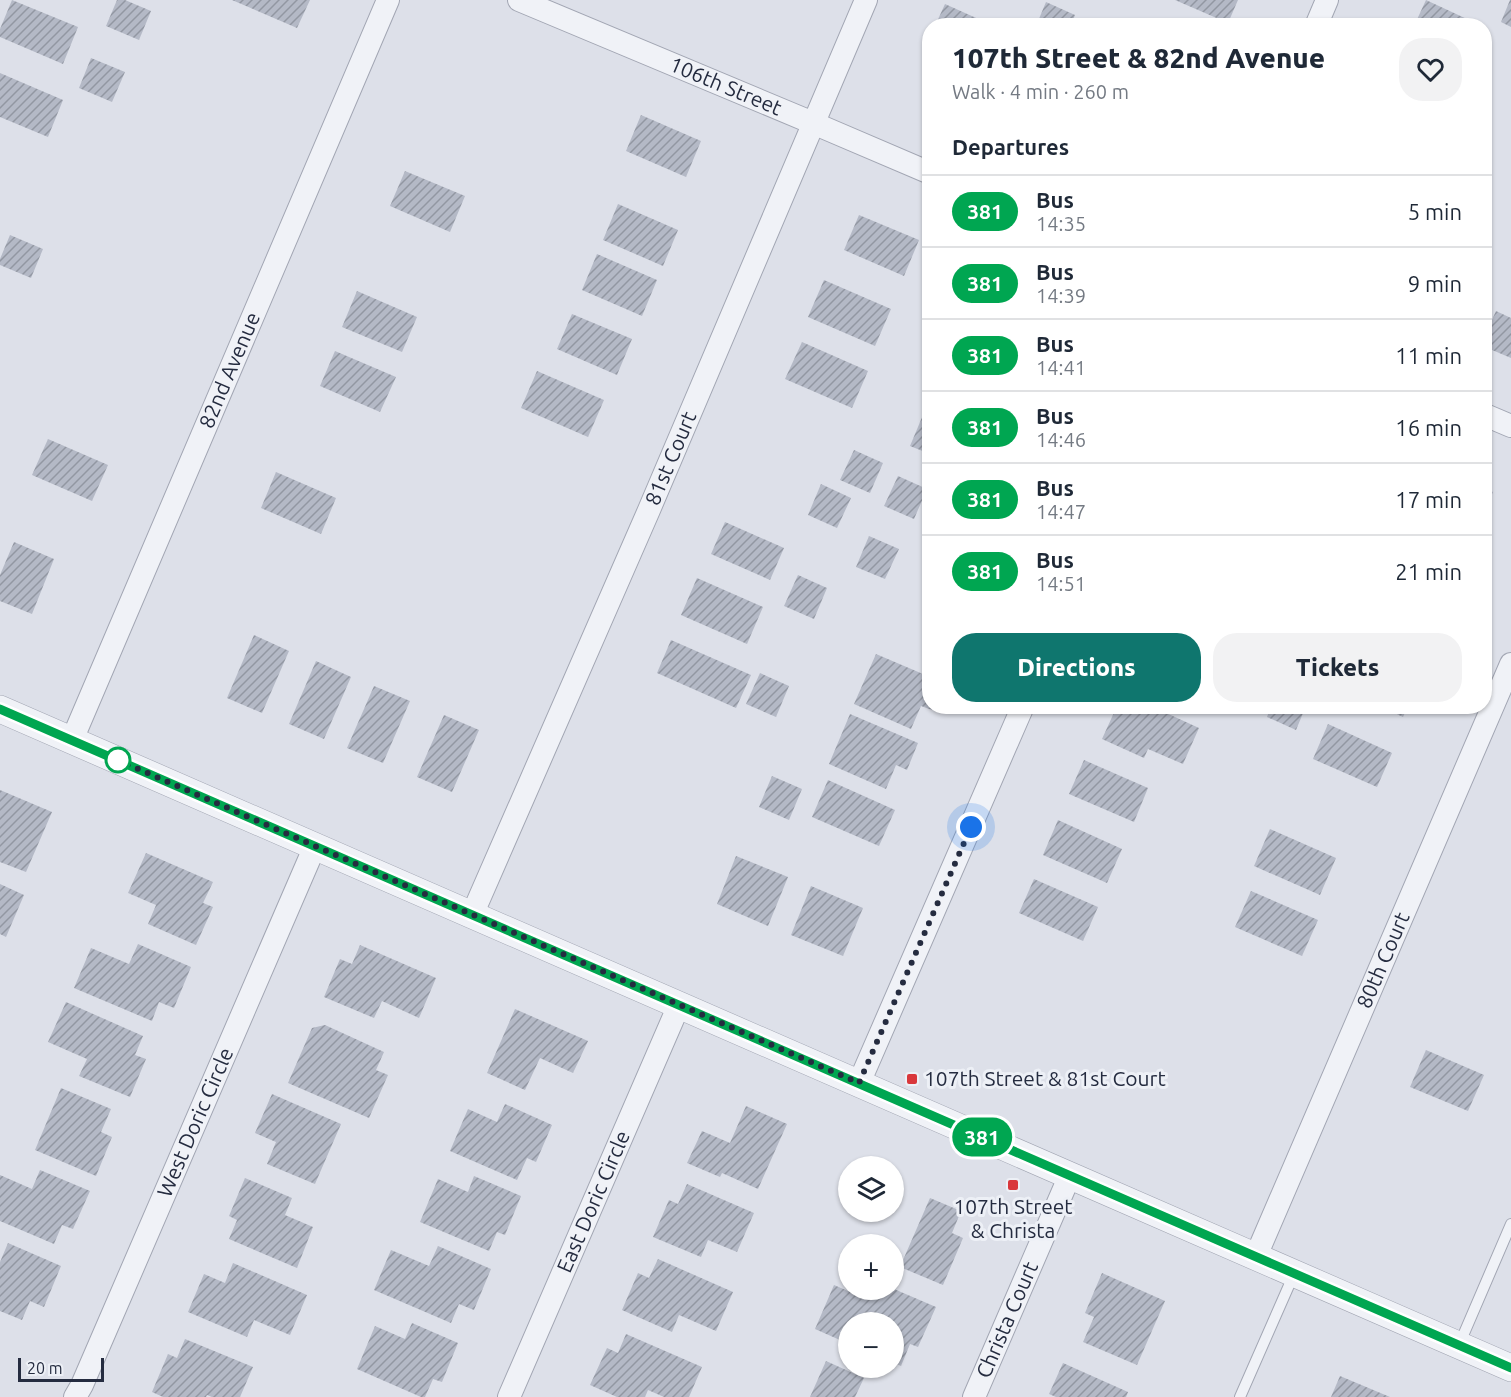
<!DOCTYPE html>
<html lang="en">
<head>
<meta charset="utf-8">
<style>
  :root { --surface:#fff; --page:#f2f2f3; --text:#1f2937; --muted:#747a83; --line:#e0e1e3; --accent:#0f766e }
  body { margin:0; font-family:Ubuntu,sans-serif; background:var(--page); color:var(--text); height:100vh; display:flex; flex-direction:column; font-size:22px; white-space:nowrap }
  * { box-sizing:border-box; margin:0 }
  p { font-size:20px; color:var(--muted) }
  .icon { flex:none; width:33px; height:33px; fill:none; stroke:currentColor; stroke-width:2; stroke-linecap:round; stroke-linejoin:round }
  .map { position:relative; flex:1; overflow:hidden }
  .side { position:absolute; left:922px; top:18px; width:570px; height:696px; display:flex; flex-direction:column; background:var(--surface); border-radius:24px; box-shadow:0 2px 4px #0004 }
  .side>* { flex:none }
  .badge { padding:0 12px; border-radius:20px; font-size:21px; line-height:39px }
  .buttons { position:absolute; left:838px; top:1156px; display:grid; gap:12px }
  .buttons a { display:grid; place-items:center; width:66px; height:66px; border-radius:50%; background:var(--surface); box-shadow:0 2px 4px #0004; font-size:30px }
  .scale { position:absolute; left:18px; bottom:15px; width:86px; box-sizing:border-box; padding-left:6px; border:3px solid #252c40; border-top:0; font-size:16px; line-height:21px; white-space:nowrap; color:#252c40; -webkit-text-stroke:4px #edf0f6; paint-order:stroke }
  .you { position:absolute; width:30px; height:30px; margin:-15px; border:4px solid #fff; border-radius:50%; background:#1a73e8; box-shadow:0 0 0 9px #1a73e833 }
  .map>.badge { position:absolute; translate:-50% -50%; box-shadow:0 0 0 3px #fff }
  h2 { padding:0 30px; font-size:22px; line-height:54px }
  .round { display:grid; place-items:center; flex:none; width:63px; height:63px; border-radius:24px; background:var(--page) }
  .overview { display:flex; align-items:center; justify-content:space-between; height:102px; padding:0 30px }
  h1 { font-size:28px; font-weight:800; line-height:45px }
  .button { display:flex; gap:12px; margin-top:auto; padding:12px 30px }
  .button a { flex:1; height:69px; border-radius:24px; background:var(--accent); color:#fff; font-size:24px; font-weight:800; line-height:69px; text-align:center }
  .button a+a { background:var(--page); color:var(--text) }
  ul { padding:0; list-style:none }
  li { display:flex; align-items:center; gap:18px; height:72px; padding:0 30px; border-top:2px solid var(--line) }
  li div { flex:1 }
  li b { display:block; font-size:22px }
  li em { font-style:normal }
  li .badge { min-width:66px; font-weight:700; text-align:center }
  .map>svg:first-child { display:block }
  .building { fill:url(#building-hatch) }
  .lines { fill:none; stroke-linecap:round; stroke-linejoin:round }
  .service-casing { stroke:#a2a6b3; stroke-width:12 }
  .minor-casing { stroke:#a2a6b3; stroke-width:24 }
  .tertiary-casing { stroke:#a2a6b3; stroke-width:28 }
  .service { stroke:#f0f2f7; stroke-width:10 }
  .minor { stroke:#f0f2f7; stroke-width:22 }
  .tertiary { stroke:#f0f2f7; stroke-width:27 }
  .line-casing { stroke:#fff; stroke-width:14 }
  .line { stroke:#00a651; stroke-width:9 }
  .walk { stroke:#252c40; stroke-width:6; stroke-dasharray:0 10.8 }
  .stop-dot { fill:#fff; stroke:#00a651; stroke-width:3 }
  .poi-dot { fill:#d9373b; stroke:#edf0f6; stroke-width:2 }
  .labels { text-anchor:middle; stroke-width:6; stroke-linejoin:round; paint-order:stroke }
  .street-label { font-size:21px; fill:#252c40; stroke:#edf0f6 }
  .poi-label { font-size:21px; fill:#252c40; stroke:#edf0f6; text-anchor:start }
</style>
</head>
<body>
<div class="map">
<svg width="1511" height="1397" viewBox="0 0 1511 1397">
  <defs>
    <pattern id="building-hatch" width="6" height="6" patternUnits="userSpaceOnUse" patternTransform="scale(1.5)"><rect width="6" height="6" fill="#b4b9c6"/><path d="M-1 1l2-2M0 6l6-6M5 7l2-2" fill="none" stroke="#9297a2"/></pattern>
  </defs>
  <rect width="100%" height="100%" fill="#dde0e9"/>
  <g class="building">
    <polygon points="12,0 78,27 63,64 0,37 0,29"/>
    <polygon points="117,0 125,0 151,11 139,40 106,26"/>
    <polygon points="232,0 310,0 297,28"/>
    <polygon points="1175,0 1238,0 1228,23"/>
    <polygon points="1426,0 1482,26 1414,26"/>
    <polygon points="1510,0 1511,0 1511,27 1501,22"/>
    <polygon points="1046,2 1075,15 1071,26 1036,26"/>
    <polygon points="945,4 994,26 935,26"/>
    <polygon points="91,58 125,72 112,102 79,88"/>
    <polygon points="0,73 63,100 48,137 0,117"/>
    <polygon points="641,115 701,141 686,177 626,151"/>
    <polygon points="405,171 465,196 450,232 390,206"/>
    <polygon points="618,204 678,230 663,266 603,240"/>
    <polygon points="859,215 919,240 904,276 844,250"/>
    <polygon points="10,235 43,249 31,278 0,265 0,259"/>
    <polygon points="597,254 657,280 642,316 582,290"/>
    <polygon points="824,280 891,309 875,346 808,317"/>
    <polygon points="357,291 417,317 402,352 342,327"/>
    <polygon points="1496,311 1511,318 1511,358 1485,347 1485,335"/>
    <polygon points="572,314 632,339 617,375 557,349"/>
    <polygon points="802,342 868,371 852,408 785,379"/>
    <polygon points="335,351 396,377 380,412 320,386"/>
    <polygon points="537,371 604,400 588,437 521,408"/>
    <polygon points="923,415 930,418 930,454 910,446"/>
    <polygon points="48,439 108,465 92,501 32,475"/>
    <polygon points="854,450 883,463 870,493 840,480"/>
    <polygon points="276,472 336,498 321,534 261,508"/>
    <polygon points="898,476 927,489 914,519 884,506"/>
    <polygon points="821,484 851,498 837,528 808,515"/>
    <polygon points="1485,488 1493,492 1485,511"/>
    <polygon points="725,522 784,548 770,580 711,554"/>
    <polygon points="869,536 899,549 885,579 856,567"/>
    <polygon points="14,542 54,559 32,614 0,601 0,575"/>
    <polygon points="798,575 827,588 814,619 784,606"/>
    <polygon points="697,578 763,607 747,644 681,615"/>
    <polygon points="254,635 289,651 262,713 227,698"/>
    <polygon points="671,640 751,675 736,708 657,673"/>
    <polygon points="876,654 930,677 930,706 933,706 932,710 921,706 911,729 854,704"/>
    <polygon points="316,661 351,677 324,739 289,724"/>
    <polygon points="760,673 789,686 776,717 746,704"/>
    <polygon points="374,686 410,701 383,763 347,748"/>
    <polygon points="1117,706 1151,706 1199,728 1183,764 1148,749 1144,758 1102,739"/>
    <polygon points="1271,706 1306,706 1296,730 1267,717"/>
    <polygon points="1380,706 1408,706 1403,717"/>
    <polygon points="850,714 918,743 907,770 896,765 886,789 829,764"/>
    <polygon points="444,715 479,730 452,792 417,777"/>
    <polygon points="1328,724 1392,753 1377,787 1313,759"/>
    <polygon points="1084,760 1148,788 1134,822 1069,794"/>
    <polygon points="772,776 802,789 789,820 759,807"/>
    <polygon points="828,780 895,810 879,846 812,817"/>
    <polygon points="0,790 52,812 26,872 0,862"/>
    <polygon points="1058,820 1122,849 1107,883 1043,855"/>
    <polygon points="1270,829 1336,858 1320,895 1254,866"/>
    <polygon points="146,853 213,882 203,903 213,907 196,945 148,924 156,905 128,893"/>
    <polygon points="736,856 788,877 768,926 717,904"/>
    <polygon points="1034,879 1098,907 1083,941 1019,913"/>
    <polygon points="0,884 24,895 6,937 0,934"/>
    <polygon points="811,886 863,908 843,956 791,935"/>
    <polygon points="1251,891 1318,920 1302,956 1235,927"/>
    <polygon points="138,944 191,967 174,1008 159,1002 152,1021 74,988 91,948 129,964"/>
    <polygon points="360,945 436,978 419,1018 382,1001 374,1018 324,997 340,959 352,964"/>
    <polygon points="66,1002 143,1036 135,1055 146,1059 130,1097 79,1076 87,1059 48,1042"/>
    <polygon points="515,1009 588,1041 573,1073 540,1058 525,1090 487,1073"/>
    <polygon points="325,1025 384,1052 376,1070 388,1075 369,1118 288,1083 312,1028"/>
    <polygon points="1426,1050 1484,1075 1468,1111 1410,1087"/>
    <polygon points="61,1088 111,1109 101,1132 112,1137 96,1176 35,1150"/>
    <polygon points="272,1094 341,1124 315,1184 267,1164 276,1142 255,1133"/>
    <polygon points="505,1104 552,1125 536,1162 527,1158 517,1180 450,1151 468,1109 497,1122"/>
    <polygon points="746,1106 787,1124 758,1189 722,1173 720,1177 687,1163 702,1131 730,1143"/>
    <polygon points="40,1170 90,1191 73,1229 62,1225 54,1244 0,1221 0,1175 32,1189"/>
    <polygon points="474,1176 521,1196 505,1235 497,1232 489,1251 420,1222 438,1179 468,1192"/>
    <polygon points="245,1178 292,1198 285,1215 313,1227 297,1268 229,1239 237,1220 229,1216"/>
    <polygon points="687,1184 754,1213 737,1252 708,1240 701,1257 653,1237 669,1200 678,1204"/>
    <polygon points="930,1198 961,1211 952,1233 963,1238 943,1285 900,1267"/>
    <polygon points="8,1243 61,1266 44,1307 30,1301 22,1320 0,1311 0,1262"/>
    <polygon points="438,1246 491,1269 474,1310 459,1304 451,1323 374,1290 391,1250 429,1266"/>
    <polygon points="658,1259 733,1292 716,1331 679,1315 672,1332 622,1310 638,1273 649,1278"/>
    <polygon points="233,1263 307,1295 290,1335 254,1320 247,1337 188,1312 204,1274 225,1283"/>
    <polygon points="1102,1273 1165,1301 1137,1365 1083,1342 1094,1317 1085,1313"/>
    <polygon points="834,1285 869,1300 873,1290 894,1290 894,1289 936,1307 918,1347 910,1344 901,1366 894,1363 894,1323 849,1323 849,1344 815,1329"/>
    <polygon points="412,1323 458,1343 442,1382 433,1379 425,1397 421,1397 357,1369 375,1326 405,1339"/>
    <polygon points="626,1334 702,1367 689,1397 664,1397 648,1390 645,1397 617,1397 590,1385 607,1348 618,1353"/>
    <polygon points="185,1339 253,1367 240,1397 212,1397 207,1395 206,1397 163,1397 152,1392 168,1354 177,1358"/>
    <polygon points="826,1361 864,1378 855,1397 810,1397"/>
    <polygon points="1063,1363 1128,1392 1126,1397 1056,1397 1049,1394"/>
    <polygon points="1340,1376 1390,1397 1331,1397"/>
  </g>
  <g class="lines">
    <defs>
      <g id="service">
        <polyline points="1459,1345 1511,1224"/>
        <polyline points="1240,1397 1294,1274"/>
      </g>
      <g id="minor">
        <path id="s1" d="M519,0L813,123L930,173"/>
        <polyline points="1316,26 1327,0"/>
        <polyline points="1485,415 1511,426"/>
        <path id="s2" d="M72,740L388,0"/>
        <path id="s3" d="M472,915L649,510L866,0"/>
        <polyline points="859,1083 1023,706"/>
        <path id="s4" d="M1256,1256L1511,664"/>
        <path id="s5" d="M75,1397L82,1385L315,846"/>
        <path id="s6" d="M509,1397L679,1005"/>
        <path id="s7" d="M974,1397L1070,1175"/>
      </g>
      <polyline id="tertiary" points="0,709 1511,1368"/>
    </defs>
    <use href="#service" class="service-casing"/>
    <use href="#minor" class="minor-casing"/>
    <use href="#tertiary" class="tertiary-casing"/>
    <use href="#service" class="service"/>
    <use href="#minor" class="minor"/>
    <use href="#tertiary" class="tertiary"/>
  </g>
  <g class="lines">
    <defs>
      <polyline id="line" points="0,709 1511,1368"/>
    </defs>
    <use href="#line" class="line-casing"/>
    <use href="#line" class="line"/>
    <polyline class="walk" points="118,760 113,758 859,1083 971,827"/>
  </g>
  <circle class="stop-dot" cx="118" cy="760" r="12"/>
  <g class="poi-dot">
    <rect x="906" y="1073" width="12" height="12" rx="3"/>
    <rect x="1007" y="1179" width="12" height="12" rx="3"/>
  </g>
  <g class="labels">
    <g class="street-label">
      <text dy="7" stroke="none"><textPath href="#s1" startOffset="224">106th Street</textPath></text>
      <text dy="7" stroke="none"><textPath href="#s2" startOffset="402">82nd Avenue</textPath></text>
      <text dy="7" stroke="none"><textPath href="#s3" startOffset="498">81st Court</textPath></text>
      <text dy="7" stroke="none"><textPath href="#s4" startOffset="322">80th Court</textPath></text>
      <text dy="7" stroke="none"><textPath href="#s5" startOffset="300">West Doric Circle</textPath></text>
      <text dy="7" stroke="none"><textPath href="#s6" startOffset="213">East Doric Circle</textPath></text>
      <text dy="7" stroke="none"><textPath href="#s7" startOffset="84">Christa Court</textPath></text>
    </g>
    <g class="poi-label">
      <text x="924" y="1086">107th Street &amp; 81st Court</text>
      <text x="1013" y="1214" text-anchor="middle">107th Street<tspan x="1013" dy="24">&amp; Christa</tspan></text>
    </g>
  </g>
</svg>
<div class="buttons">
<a><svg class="icon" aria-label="layers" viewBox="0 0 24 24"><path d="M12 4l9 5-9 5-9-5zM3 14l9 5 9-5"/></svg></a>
<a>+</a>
<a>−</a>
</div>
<div class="scale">20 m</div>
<div class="you" style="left:971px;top:827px"></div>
<b class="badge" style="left:982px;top:1137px;background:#00a651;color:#fff">381</b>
<section class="side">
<div class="overview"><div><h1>107th Street &amp; 82nd Avenue</h1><p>Walk · 4 min · 260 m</p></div><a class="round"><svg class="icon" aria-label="heart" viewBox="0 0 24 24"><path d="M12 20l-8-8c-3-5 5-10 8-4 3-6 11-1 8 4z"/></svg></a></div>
<h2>Departures</h2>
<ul>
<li><span class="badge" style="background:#00a651;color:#fff">381</span><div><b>Bus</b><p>14:35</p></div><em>5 min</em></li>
<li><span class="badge" style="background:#00a651;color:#fff">381</span><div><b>Bus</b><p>14:39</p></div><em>9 min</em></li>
<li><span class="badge" style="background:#00a651;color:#fff">381</span><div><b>Bus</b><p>14:41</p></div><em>11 min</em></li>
<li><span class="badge" style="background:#00a651;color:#fff">381</span><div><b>Bus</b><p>14:46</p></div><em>16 min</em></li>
<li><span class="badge" style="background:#00a651;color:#fff">381</span><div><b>Bus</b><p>14:47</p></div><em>17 min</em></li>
<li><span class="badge" style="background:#00a651;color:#fff">381</span><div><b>Bus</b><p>14:51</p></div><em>21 min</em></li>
</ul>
<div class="button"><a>Directions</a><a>Tickets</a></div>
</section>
</div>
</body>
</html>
